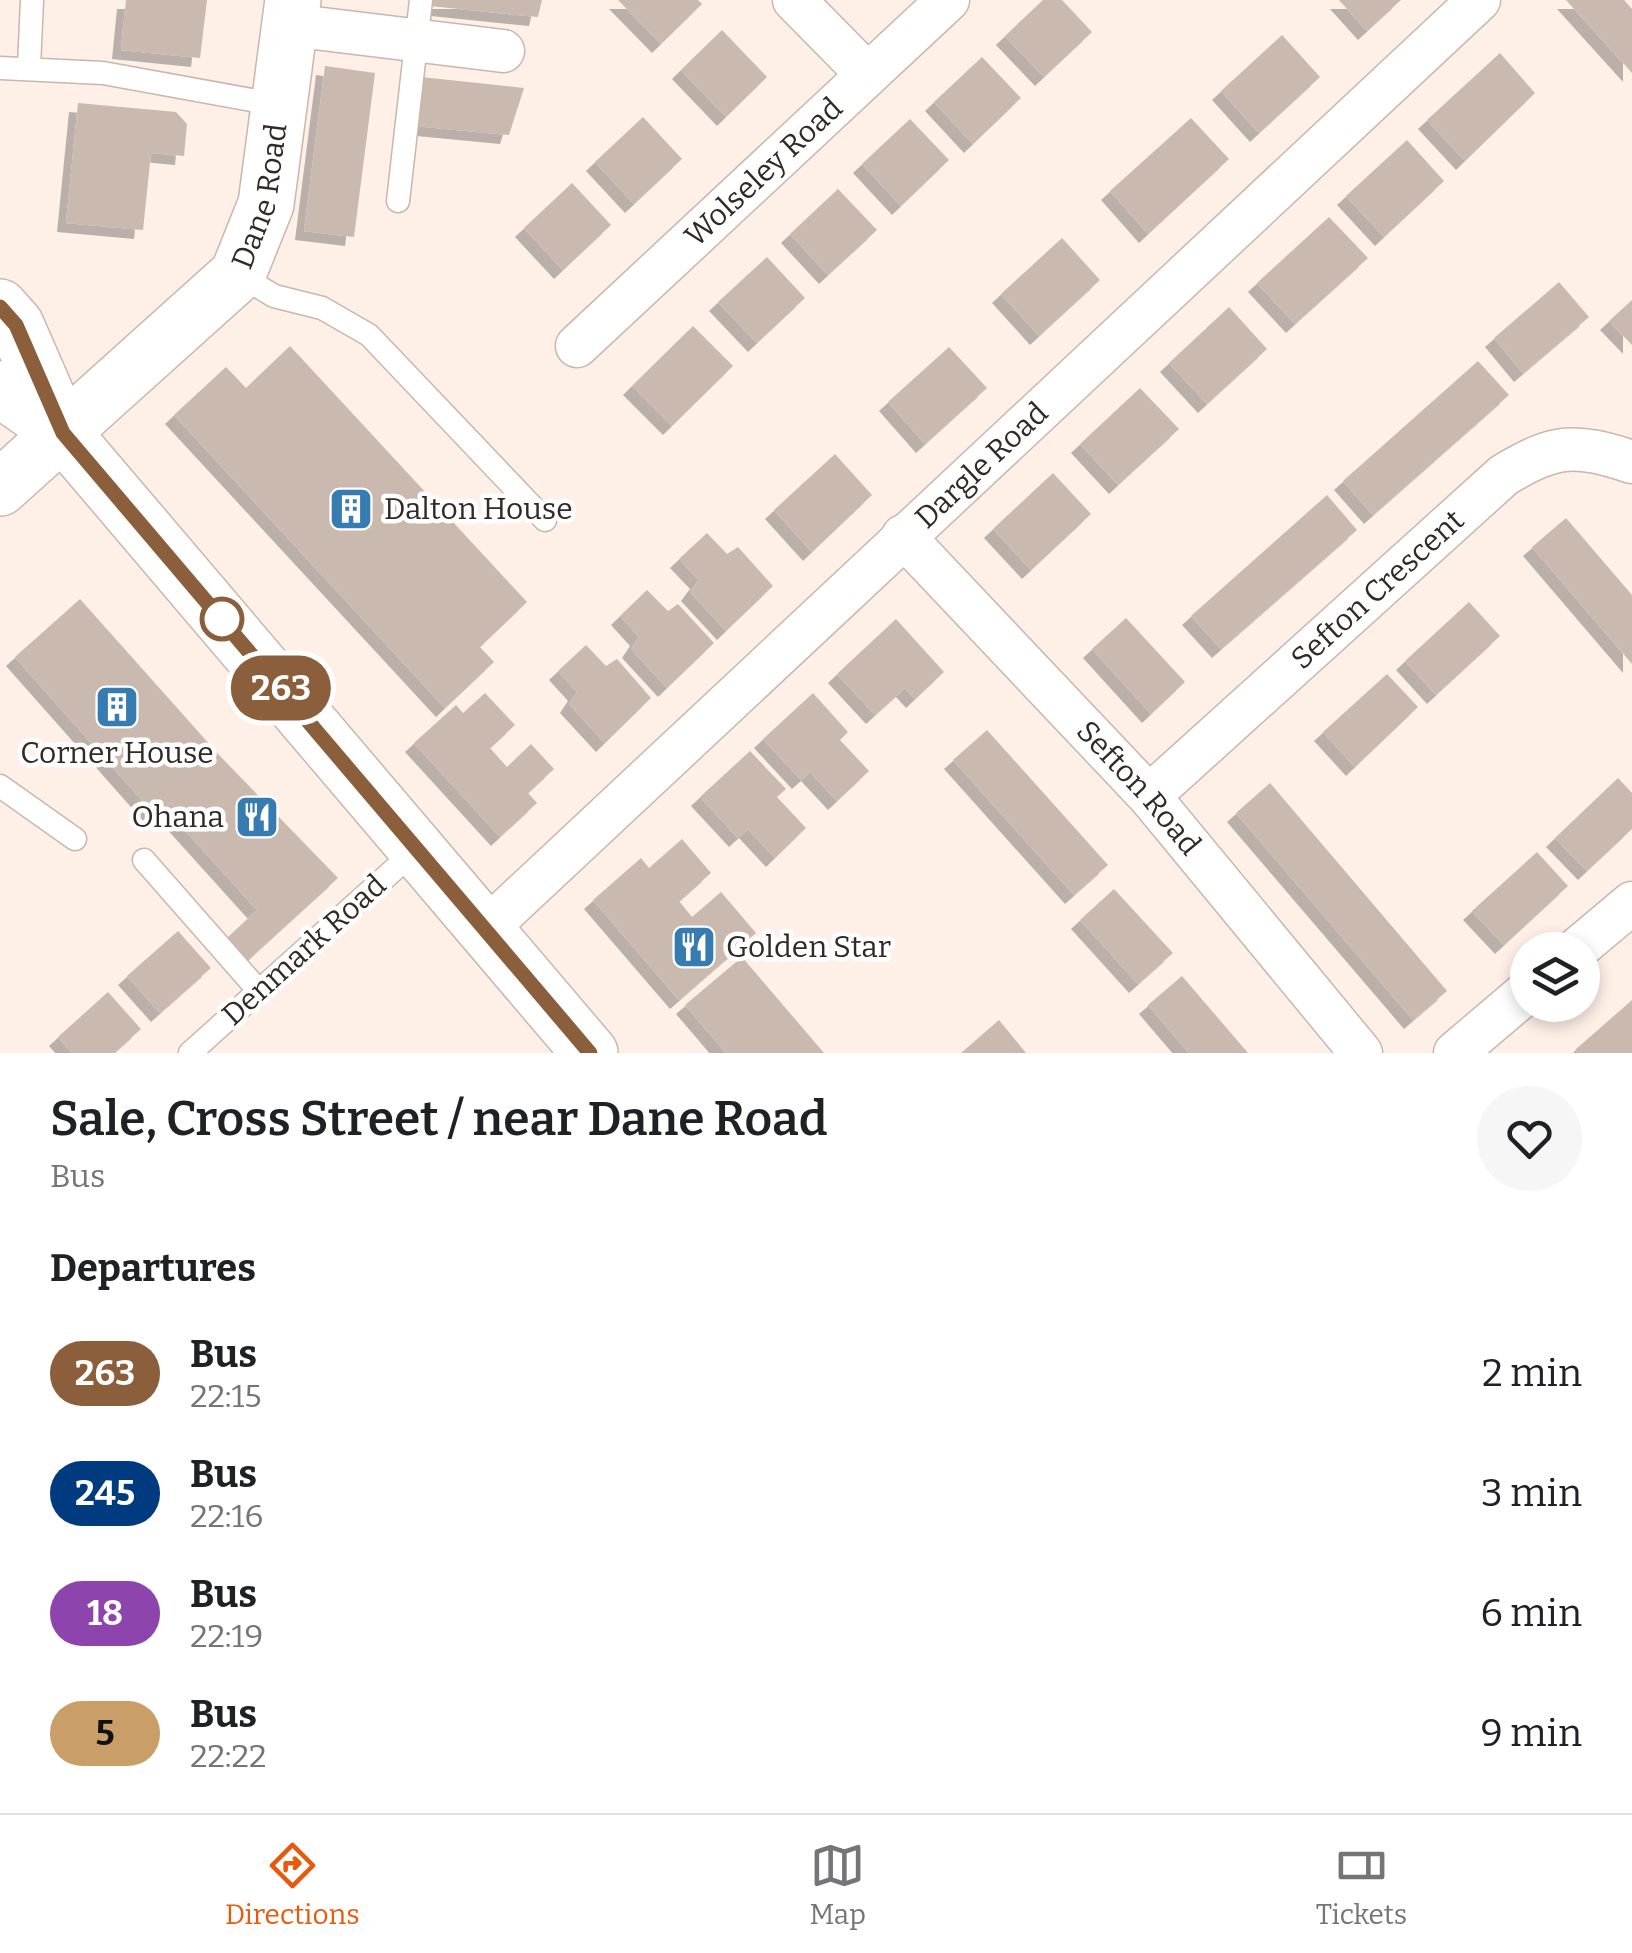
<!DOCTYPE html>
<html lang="en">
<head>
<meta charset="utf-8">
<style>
  :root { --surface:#fff; --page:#f6f6f6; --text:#202124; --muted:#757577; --line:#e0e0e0; --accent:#ea580c }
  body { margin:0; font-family:Bitter,serif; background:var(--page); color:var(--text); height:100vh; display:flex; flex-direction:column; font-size:38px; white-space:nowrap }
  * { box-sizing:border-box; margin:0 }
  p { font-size:32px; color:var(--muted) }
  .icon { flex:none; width:55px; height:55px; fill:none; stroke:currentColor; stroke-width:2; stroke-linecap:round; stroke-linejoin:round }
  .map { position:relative; height:1053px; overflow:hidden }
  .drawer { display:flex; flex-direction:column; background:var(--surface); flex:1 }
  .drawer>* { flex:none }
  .badge { padding:0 20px; border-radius:32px; font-size:35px; line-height:65px }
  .fabs { position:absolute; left:1510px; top:932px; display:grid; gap:20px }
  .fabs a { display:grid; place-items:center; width:90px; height:90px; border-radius:50%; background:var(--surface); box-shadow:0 5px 15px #0003; font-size:50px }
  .map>.badge { position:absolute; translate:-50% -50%; box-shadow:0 0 0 5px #fff }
  h2 { padding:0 50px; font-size:38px; line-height:90px }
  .round { display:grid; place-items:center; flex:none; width:105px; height:105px; border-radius:52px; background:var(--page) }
  .headline { display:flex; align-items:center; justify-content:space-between; height:170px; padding:0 50px }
  h1 { font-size:48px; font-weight:600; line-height:75px }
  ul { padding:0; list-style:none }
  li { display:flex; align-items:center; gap:30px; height:120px; padding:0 50px }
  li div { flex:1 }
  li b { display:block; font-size:38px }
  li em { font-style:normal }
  li .badge { min-width:110px; font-weight:700; text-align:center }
  .dock { display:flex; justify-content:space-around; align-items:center; height:140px; border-top:2px solid var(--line); background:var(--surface); font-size:28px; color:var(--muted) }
  .dock a { display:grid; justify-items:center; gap:5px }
  .dock .active { color:var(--accent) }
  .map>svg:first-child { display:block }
  .building { fill:#cab9af; filter:url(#shadow) }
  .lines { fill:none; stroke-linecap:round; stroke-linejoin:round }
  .lane-casing { stroke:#c8b7ad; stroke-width:25 }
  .street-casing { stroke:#c8b7ad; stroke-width:45 }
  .secondary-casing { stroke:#c8b7ad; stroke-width:58 }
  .highway-casing { stroke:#c8b7ad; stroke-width:58 }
  .lane { stroke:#fff; stroke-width:22 }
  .street { stroke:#fff; stroke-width:42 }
  .secondary { stroke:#fff; stroke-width:55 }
  .highway { stroke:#fff; stroke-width:55 }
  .line-casing { stroke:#fff; stroke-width:22 }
  .line { stroke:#8b5e3c; stroke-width:15 }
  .stop-dot { fill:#fff; stroke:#8b5e3c; stroke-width:5 }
  .labels { text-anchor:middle; stroke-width:9; stroke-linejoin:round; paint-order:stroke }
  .street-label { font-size:30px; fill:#302926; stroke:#fff }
  .poi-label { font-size:30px; fill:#302926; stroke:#fff; text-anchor:start }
</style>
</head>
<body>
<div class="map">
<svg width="1632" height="1053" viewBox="0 0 1632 1053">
  <defs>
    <filter id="shadow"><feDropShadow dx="-9" dy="9" stdDeviation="0" flood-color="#0004"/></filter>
  </defs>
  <rect width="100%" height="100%" fill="#feefe7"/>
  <g class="building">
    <polygon points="126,0 207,0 200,58 121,50"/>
    <polygon points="431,0 542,0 538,17 430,6"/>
    <polygon points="618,0 698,0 702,4 661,44"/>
    <polygon points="1043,0 1062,0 1092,32 1044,77 1005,36"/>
    <polygon points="1339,0 1401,0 1367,31"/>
    <polygon points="1566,0 1624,0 1632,9 1632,73"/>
    <polygon points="722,30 767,77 726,117 681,70"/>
    <polygon points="1282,35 1320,77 1259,133 1221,91"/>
    <polygon points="1500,53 1535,93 1465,161 1427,120"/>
    <polygon points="982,57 1021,98 973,144 934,102"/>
    <polygon points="325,66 375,73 354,237 304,231"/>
    <polygon points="421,77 524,88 509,135 415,126"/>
    <polygon points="78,103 176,112 187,124 184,156 151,153 143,230 66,223"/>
    <polygon points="643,117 682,159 634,204 595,162"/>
    <polygon points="1191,118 1229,159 1148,234 1110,191"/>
    <polygon points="910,119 949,160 901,206 862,164"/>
    <polygon points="1407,140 1444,181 1384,237 1346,196"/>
    <polygon points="572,183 611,225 563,270 524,228"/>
    <polygon points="838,189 877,230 828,275 790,234"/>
    <polygon points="1329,217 1368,258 1295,324 1257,283"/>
    <polygon points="1062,238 1100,280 1039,336 1001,294"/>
    <polygon points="767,257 805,298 757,343 718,302"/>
    <polygon points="1559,282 1589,317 1523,373 1494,338"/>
    <polygon points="1632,300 1632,345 1609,321"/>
    <polygon points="1229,307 1267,349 1207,404 1169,363"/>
    <polygon points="693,326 733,366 672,426 632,386"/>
    <polygon points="290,346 527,602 480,647 494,662 445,708 174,415 226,367 246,388"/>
    <polygon points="949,347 987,388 925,444 888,402"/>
    <polygon points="1478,361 1509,395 1373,515 1343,481"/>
    <polygon points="1140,388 1179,429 1118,485 1080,444"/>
    <polygon points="835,454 872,495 812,552 774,510"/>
    <polygon points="1053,473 1091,514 1031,570 993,529"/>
    <polygon points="1327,495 1357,530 1221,649 1191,616"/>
    <polygon points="1566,518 1632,595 1632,664 1532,547"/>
    <polygon points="707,533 727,554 738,547 773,586 726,631 690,592 699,580 679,559"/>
    <polygon points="647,590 668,611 678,604 714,643 667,688 631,649 639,637 620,616"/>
    <polygon points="80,599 220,756 338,878 247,961 227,938 257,910 164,807 155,815 15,657"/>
    <polygon points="1469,602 1500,636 1436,695 1405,661"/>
    <polygon points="1126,618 1185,682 1151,714 1092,649"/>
    <polygon points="896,619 944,672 915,699 905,688 875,715 837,674"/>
    <polygon points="586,645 606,666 617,659 651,698 605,743 569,704 577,692 558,671"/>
    <polygon points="1387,674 1418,707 1355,767 1323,732"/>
    <polygon points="485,693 515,725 490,748 507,767 531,744 554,769 528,793 537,803 500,837 414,743 456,705 463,713"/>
    <polygon points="813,693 848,732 840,740 869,771 837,801 810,772 801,780 763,739"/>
    <polygon points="987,730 1108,865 1074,895 953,760"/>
    <polygon points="750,751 786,789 777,797 806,828 775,858 748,829 738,838 700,797"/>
    <polygon points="1618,778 1632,793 1632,829 1587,871 1555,838"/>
    <polygon points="1270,783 1447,991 1413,1020 1236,813"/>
    <polygon points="682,839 711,873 679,901 692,917 721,892 756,933 679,1000 593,900 641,858 649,868"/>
    <polygon points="1537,852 1568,886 1504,945 1472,911"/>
    <polygon points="1114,889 1173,953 1138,984 1080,920"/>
    <polygon points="178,931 211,968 160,1013 127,976"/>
    <polygon points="742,957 824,1053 726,1053 685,1005"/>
    <polygon points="1182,976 1248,1053 1189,1053 1148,1005"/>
    <polygon points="108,992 141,1029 114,1053 72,1053 58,1037"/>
    <polygon points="1632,1000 1632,1053 1578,1053 1575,1050"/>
    <polygon points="999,1020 1026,1053 961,1053"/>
  </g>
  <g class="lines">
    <defs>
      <g id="lane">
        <polyline points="29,67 32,0"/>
        <polyline points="0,68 103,73 279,105"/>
        <polyline points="398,201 421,0"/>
        <polyline points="238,274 274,296 322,308 369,335 545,520"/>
        <polyline points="0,786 75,839"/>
        <polyline points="144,860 259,991"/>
        <polyline points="190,1053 418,848"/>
      </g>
      <g id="street">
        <polyline points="794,0 867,74"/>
        <polyline points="290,25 503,51"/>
        <path id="s1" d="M577,346L948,0"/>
        <path id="s2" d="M903,536L1149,796L1361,1053"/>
        <path id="s3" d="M1149,796L1504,475C1556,444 1574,443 1632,462"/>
        <path id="s4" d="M485,930L1479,0"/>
        <polyline points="1576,950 1632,903"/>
        <polyline points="1455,1053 1528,991"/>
      </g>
      <g id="secondary">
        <path id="s5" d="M0,488L238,274L266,204L293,0"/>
      </g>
      <g id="highway">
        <polyline points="0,307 16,325 63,433"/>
        <polyline points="0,389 63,433 590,1053"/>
      </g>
    </defs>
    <use href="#lane" class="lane-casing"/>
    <use href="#street" class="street-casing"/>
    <use href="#secondary" class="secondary-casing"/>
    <use href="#highway" class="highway-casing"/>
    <use href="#lane" class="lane"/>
    <use href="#street" class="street"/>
    <use href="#secondary" class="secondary"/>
    <use href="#highway" class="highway"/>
  </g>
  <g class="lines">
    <defs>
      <polyline id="line" points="0,307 16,325 63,433 590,1053"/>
    </defs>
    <use href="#line" class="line-casing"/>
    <use href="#line" class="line"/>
  </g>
  <defs>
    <symbol id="building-square" viewBox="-11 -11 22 22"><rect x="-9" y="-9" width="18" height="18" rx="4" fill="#377cb1" stroke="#fff"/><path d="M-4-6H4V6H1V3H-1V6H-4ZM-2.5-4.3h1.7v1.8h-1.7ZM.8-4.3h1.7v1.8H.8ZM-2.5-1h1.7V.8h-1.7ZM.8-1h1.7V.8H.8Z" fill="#fff"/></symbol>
    <symbol id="restaurant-square" viewBox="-11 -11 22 22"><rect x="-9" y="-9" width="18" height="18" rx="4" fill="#377cb1" stroke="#fff"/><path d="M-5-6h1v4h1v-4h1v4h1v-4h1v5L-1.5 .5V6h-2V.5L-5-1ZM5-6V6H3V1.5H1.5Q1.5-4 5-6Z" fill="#fff"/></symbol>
  </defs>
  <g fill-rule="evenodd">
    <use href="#building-square" x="326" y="484" width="50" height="50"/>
    <use href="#building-square" x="92" y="682" width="50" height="50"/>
    <use href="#restaurant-square" x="232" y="792" width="50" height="50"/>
    <use href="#restaurant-square" x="669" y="922" width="50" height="50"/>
  </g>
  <circle class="stop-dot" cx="222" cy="619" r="20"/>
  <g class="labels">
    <g class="street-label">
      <text dy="10" stroke="none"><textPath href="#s1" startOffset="255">Wolseley Road</textPath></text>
      <text dy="10" stroke="none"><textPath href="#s5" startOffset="402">Dane Road</textPath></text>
      <text dy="10" stroke="none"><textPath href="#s4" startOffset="680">Dargle Road</textPath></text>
      <text dy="10" stroke="none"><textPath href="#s3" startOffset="308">Sefton Crescent</textPath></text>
      <text dy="10" stroke="none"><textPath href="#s2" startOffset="345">Sefton Road</textPath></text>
      <text transform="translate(304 950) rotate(-42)" y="10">Denmark Road</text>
    </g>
    <g class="poi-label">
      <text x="384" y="519">Dalton House</text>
      <text x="117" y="763" text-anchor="middle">Corner House</text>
      <text x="224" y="827" text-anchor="end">Ohana</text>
      <text x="726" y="957">Golden Star</text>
    </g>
  </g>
</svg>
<div class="fabs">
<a><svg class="icon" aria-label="layers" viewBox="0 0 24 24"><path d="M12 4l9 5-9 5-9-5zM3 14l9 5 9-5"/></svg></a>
</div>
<b class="badge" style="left:281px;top:688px;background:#8b5e3c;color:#fff">263</b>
</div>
<section class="drawer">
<div class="headline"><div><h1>Sale, Cross Street / near Dane Road</h1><p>Bus</p></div><a class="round"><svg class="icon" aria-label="heart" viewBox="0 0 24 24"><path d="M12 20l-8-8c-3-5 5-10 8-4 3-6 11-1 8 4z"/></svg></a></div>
<h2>Departures</h2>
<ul>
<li><span class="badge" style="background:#8b5e3c;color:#fff">263</span><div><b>Bus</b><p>22:15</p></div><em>2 min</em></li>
<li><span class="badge" style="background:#003b80;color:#fff">245</span><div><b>Bus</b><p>22:16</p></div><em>3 min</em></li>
<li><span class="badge" style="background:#8e44ad;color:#fff">18</span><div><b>Bus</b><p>22:19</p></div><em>6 min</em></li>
<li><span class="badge" style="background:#ca9e67;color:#111">5</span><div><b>Bus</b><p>22:22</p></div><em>9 min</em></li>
</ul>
</section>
<nav class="dock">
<a class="active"><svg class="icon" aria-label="directions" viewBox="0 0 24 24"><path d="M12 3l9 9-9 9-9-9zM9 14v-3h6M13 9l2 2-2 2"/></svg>Directions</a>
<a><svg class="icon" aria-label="map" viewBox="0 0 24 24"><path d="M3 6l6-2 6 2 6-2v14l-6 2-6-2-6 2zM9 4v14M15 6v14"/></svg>Map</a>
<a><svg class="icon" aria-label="tickets" viewBox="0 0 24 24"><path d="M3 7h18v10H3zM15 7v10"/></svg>Tickets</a>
</nav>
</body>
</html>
